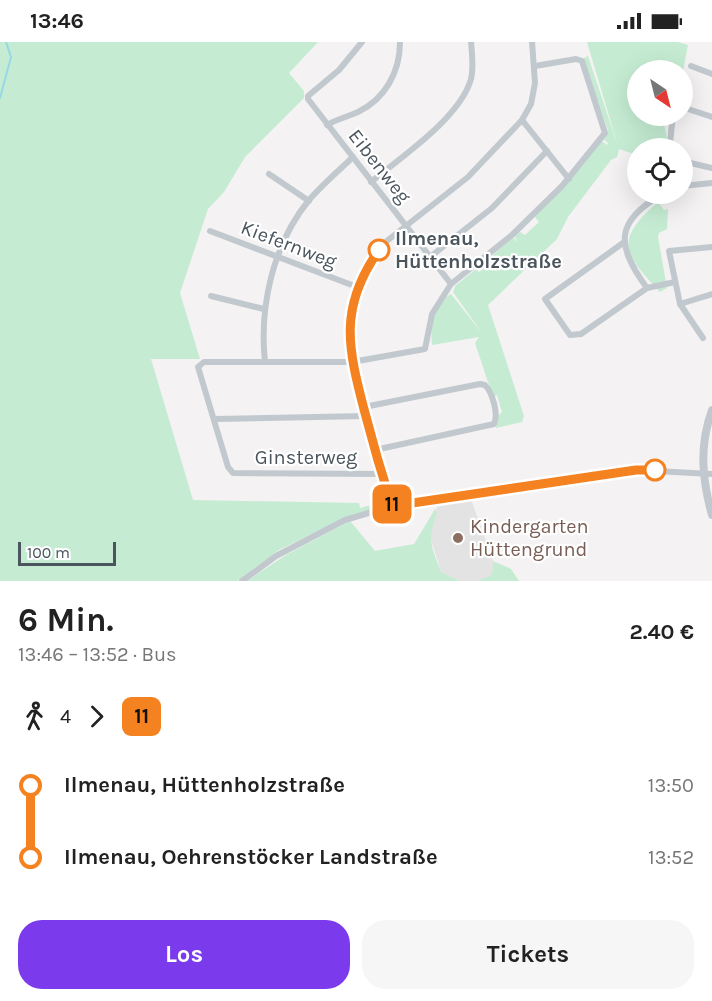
<!DOCTYPE html>
<html lang="de">
<head>
<meta charset="utf-8">
<style>
  :root { --surface:#fff; --page:#f6f6f6; --text:#222; --muted:#767676; --accent:#7c3aed }
  body { margin:0; font-family:Karla,sans-serif; background:var(--page); color:var(--text); height:100vh; display:flex; flex-direction:column; font-size:22px; white-space:nowrap }
  * { box-sizing:border-box; margin:0 }
  p { font-size:20px; color:var(--muted) }
  .icon { flex:none; width:33px; height:33px; fill:none; stroke:currentColor; stroke-width:2; stroke-linecap:round; stroke-linejoin:round }
  .map { position:relative; height:539px; overflow:hidden }
  .drawer { display:flex; flex-direction:column; background:var(--surface); flex:1 }
  .drawer>* { flex:none }
  .badge { padding:0 12px; border-radius:9px; font-size:21px; line-height:39px }
  .needle { width:39px; rotate:145deg }
  .controls { position:absolute; left:627px; top:18px; display:grid; gap:12px }
  .controls a { display:grid; place-items:center; width:66px; height:66px; border-radius:50%; background:var(--surface); box-shadow:0 6px 24px #0002; font-size:30px }
  .scale { position:absolute; left:18px; bottom:15px; width:98px; box-sizing:border-box; padding-left:6px; border:3px solid #4b555d; border-top:0; font-size:16px; line-height:21px; white-space:nowrap; color:#4b555d; -webkit-text-stroke:4px #fff; paint-order:stroke }
  .map>.badge { position:absolute; translate:-50% -50%; box-shadow:0 0 0 3px #fff }
  .legs { display:flex; align-items:center; gap:9px; height:66px; padding:0 18px; font-size:20px }
  .legs p { margin-inline-start:auto }
  .headline { display:flex; align-items:center; justify-content:space-between; height:102px; padding:0 18px }
  h1 { font-size:33px; font-weight:700; line-height:45px }
  .primary-button { display:flex; gap:12px; margin-top:auto; padding:12px 18px }
  .primary-button a { flex:1; height:69px; border-radius:24px; background:var(--accent); color:#fff; font-size:24px; font-weight:700; line-height:69px; text-align:center }
  .primary-button a+a { background:var(--page); color:var(--text) }
  ul { padding:0 18px; list-style:none }
  li { display:flex; align-items:center; gap:21px; height:72px; font-size:22px }
  li i { display:grid; place-items:center; width:9px; height:100%; margin:0 8px; background:currentColor }
  li i::after { content:''; width:15px; height:15px; margin:-8px; border:4px solid; border-radius:50%; background:var(--surface) }
  li p { margin-inline-start:auto }
  li:first-child i { background:linear-gradient(#0000 50%,currentColor 0) }
  li:last-child i { background:linear-gradient(currentColor 50%,#0000 0) }
  .status { display:flex; justify-content:space-between; align-items:center; height:42px; padding:0 30px; background:var(--surface); direction:ltr }
  .status svg { height:16px; fill:currentColor }
  .map>svg:first-child { display:block }
  .education { fill:#e4e3e3 }
  .green { fill:#c5ecd3 }
  .lines { fill:none; stroke-linecap:round; stroke-linejoin:round }
  .stream { stroke:#96d8e5; stroke-width:2 }
  .minor { stroke:#c1c9cf; stroke-width:6 }
  .tertiary { stroke:#c1c9cf; stroke-width:8 }
  .line-1-casing { stroke:#fff; stroke-width:14 }
  .line-1 { stroke:#f58220; stroke-width:9 }
  .stop-1-dot { fill:#fff; stroke:#f58220; stroke-width:3 }
  .education-dot { fill:#8d6e63; stroke:#fff; stroke-width:2 }
  .labels { text-anchor:middle; stroke-width:4.5; stroke-linejoin:round; paint-order:stroke }
  .street-label { font-size:20px; fill:#4b555d; stroke:#fff }
  .stop-label { font-size:20px; font-weight:bold; fill:#4b555d; stroke:#fff; text-anchor:start }
  .education-label { font-size:20px; fill:#785e54; stroke:#fff; text-anchor:start }
</style>
</head>
<body>
<div class="status"><b>13:46</b><svg viewBox="0 0 49 12"><path d="M0 12V9h3v3zM5 12V6h3v6zM10 12V3h3v9zM15 12V0h3v12zM26 1h20v11H26zM47 4h2v5h-2z"/></svg></div>
<div class="map">
<svg width="712" height="539" viewBox="0 0 712 539">
  <rect width="100%" height="100%" fill="#f4f2f2"/>
  <polygon class="education" points="471,457 493,519 493,528 490,535 476,539 460,539 441,530 429,491 438,462"/>
  <g class="green">
    <polygon points="0,0 318,0 289,31 304,49 304,56 245,115 224,150 208,167 180,251 200,317 151,317 193,458 359,461 360,466 371,463 376,466 332,482 279,508 237,539 0,539"/>
    <path d="M587,0H678L688,3L683,29L638,28V74H662L668,99L657,106H638L637,113L619,107L617,115L611,118L568,175L557,197L488,263L524,374L522,380L496,386L498,374L502,370L497,353L493,355L475,301L479,295L432,303C430,286 433,261 451,252L482,291L453,250L455,244L476,227L479,230L482,228L479,224L483,221L489,225L485,220L513,195L517,200L515,194L520,190L525,193L539,180L535,175L602,99L607,103L608,101L604,98L608,88L582,17L588,14L618,104Z"/>
    <path d="M658,160L664,168L668,167L667,187L659,191L658,195L667,246L660,250C622,210 615,198 658,160Z"/>
    <path d="M435,467L437,471C427,497 431,504 441,530L460,539H247L286,513L350,479L375,509L414,502Z"/>
    <polygon points="493,519 511,527 519,539 476,539 490,534 493,528"/>
  </g>
  <g class="lines">
    <polyline class="stream" points="0,56 11,15 6,0"/>
    <g class="minor">
      <polyline points="362,0 339,28 308,54 308,57 451,242"/>
      <polyline points="691,24 712,32"/>
      <polyline points="682,65 712,75"/>
      <polyline points="522,78 569,137"/>
      <path d="M327,83C337,77 347,75 358,70C385,57 400,30 400,0"/>
      <path d="M669,106C672,95 670,85 674,74"/>
      <polyline points="682,119 712,126"/>
      <polyline points="269,132 309,159"/>
      <path d="M371,140C401,115 460,76 471,37C474,25 472,12 471,0"/>
      <polyline points="682,144 712,141"/>
      <polyline points="210,189 357,245"/>
      <polyline points="623,201 545,257 570,293 581,292 647,246 675,240"/>
      <polyline points="430,215 492,166 547,109"/>
      <path d="M647,246C616,204 614,179 663,152"/>
      <polyline points="211,254 264,267"/>
      <polyline points="680,262 712,252"/>
      <polyline points="703,296 680,262 669,209 712,205"/>
      <path d="M265,320C259,265 273,202 309,158C322,143 338,129 352,116"/>
      <path d="M364,365L480,342L485,343C492,350 499,372 494,382L375,408"/>
      <polyline points="214,377 366,374"/>
      <polyline points="382,432 233,431 228,425 198,325 204,320 352,320 425,307 432,272 451,242 512,193 562,144 605,91 582,19 576,17 535,24"/>
      <polyline points="392,464 350,314 349,281 357,245 369,221 383,202 468,135 522,78 531,62 535,41 532,0"/>
      <polyline points="242,539 276,514 345,478 392,464 636,428 712,432"/>
    </g>
    <path class="tertiary" d="M712,368C699,404 702,437 712,473"/>
  </g>
  <g class="lines">
    <defs>
      <path id="line-1" d="M379,208C338,266 348,306 365,371C373,402 382,433 392,464L636,428H655"/>
    </defs>
    <use href="#line-1" class="line-1-casing"/>
    <use href="#line-1" class="line-1"/>
  </g>
  <g class="stop-1-dot">
    <circle cx="379" cy="208" r="10"/>
    <circle cx="655" cy="428" r="10"/>
  </g>
  <circle class="education-dot" cx="458" cy="496" r="6"/>
  <g class="labels">
    <g class="street-label">
      <text transform="translate(380 124) rotate(52)" y="7">Eibenweg</text>
      <text transform="translate(289 202) rotate(21)" y="7">Kiefernweg</text>
      <text x="306" y="422">Ginsterweg</text>
    </g>
    <g class="stop-label">
      <text x="395" y="203">Ilmenau,<tspan x="395" dy="23">Hüttenholzstraße</tspan></text>
    </g>
    <g class="education-label">
      <text x="470" y="491">Kindergarten<tspan x="470" dy="23">Hüttengrund</tspan></text>
    </g>
  </g>
</svg>
<div class="controls">
<a><svg class="needle" viewBox="-14 -14 28 28"><path d="M0-13l5 13h-10z" fill="#e53935"/><path d="M0 13l5-13h-10z" fill="#767676"/></svg></a>
<a><svg class="icon" aria-label="locate" viewBox="0 0 24 24"><circle cx="12" cy="12" r="6"/><path d="M12 2v4M12 18v4M2 12h4M18 12h4"/></svg></a>
</div>
<div class="scale">100 m</div>
<b class="badge" style="left:392px;top:462px;background:#f58220;color:#111">11</b>
</div>
<section class="drawer">
<div class="headline"><div><h1>6 Min.</h1><p>13:46 – 13:52 · Bus</p></div><b>2.40 €</b></div>
<div class="legs"><svg class="icon" aria-label="walk" viewBox="0 0 24 24"><circle cx="13" cy="4" r="2"/><path d="M13 8l-2 6 4 7M11 14l-3 7M7 12l3-4h3l4 4"/></svg>4<svg class="icon" aria-label="forward" viewBox="0 0 24 24"><path d="M9 5l7 7-7 7"/></svg><b class="badge" style="background:#f58220;color:#111">11</b></div>
<ul>
<li><i style="color:#f58220"></i><b>Ilmenau, Hüttenholzstraße</b><p>13:50</p></li>
<li><i style="color:#f58220"></i><b>Ilmenau, Oehrenstöcker Landstraße</b><p>13:52</p></li>
</ul>
<div class="primary-button"><a>Los</a><a>Tickets</a></div>
</section>
</body>
</html>
